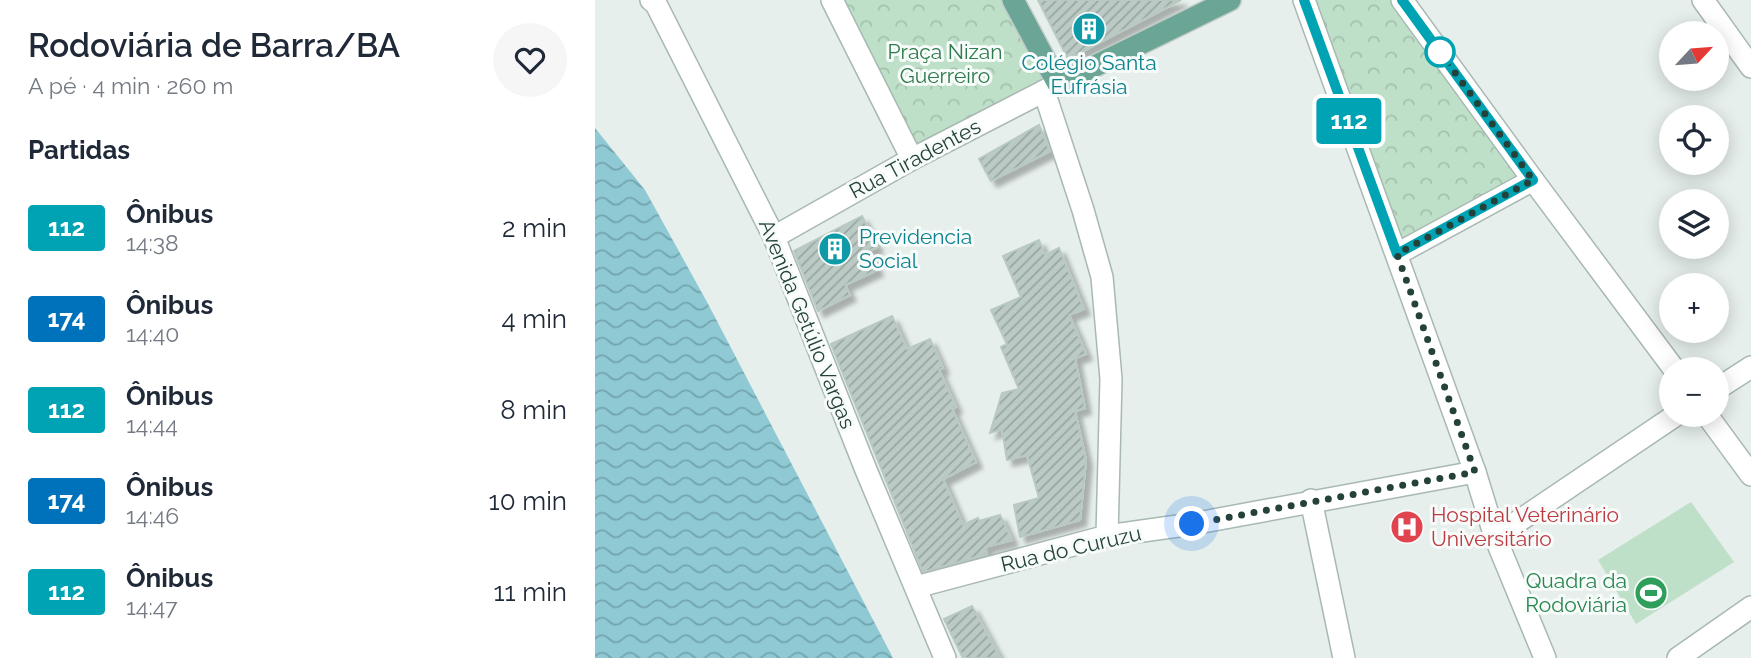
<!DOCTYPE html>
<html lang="pt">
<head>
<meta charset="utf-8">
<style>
  :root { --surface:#fff; --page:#f6f6f7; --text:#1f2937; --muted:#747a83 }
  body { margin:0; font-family:Raleway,sans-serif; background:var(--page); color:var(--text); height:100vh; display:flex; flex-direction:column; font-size:26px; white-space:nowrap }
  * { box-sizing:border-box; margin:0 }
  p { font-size:23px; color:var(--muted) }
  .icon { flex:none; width:38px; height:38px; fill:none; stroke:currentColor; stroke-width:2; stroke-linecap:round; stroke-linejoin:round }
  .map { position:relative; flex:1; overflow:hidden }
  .side { display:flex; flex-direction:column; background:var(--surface); width:595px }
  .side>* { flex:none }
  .badge { padding:0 14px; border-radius:5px; font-size:24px; line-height:46px }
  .needle { width:46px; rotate:64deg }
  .buttons { position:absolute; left:1064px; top:21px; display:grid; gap:14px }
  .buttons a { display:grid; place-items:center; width:70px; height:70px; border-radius:50%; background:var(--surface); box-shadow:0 4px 18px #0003; font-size:35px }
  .you { position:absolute; width:35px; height:35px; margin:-18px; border:5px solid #fff; border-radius:50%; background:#1a73e8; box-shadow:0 0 0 10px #1a73e833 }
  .map>.badge { position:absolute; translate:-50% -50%; box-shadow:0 0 0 4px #fff }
  h2 { padding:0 28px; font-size:26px; line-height:63px }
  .round { display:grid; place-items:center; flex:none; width:74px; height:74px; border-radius:37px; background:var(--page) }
  .head { display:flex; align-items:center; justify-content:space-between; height:119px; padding:0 28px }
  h1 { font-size:33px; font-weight:600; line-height:52px }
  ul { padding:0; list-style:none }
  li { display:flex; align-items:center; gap:21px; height:91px; padding:0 28px }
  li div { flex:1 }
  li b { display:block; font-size:26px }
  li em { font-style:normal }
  li .badge { min-width:77px; font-weight:700; text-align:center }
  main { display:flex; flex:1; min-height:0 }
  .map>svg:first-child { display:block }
  .park { fill:url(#park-crowns) }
  .garden { fill:#bfe0c8 }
  .water { fill:url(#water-waves) }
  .building { fill:url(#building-hatch); stroke:#b8c9c2; stroke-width:2; filter:url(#shadow) }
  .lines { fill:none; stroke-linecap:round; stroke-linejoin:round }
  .minor-casing { stroke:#a8b8b2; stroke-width:24 }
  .major-casing { stroke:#c2cac8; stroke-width:24 }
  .minor { stroke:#fff; stroke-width:21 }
  .major { stroke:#6aa596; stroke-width:21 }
  .line-casing { stroke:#fff; stroke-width:16 }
  .line { stroke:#00a3b4; stroke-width:10 }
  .walk { stroke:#24423a; stroke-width:7; stroke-dasharray:0 12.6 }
  .stop-dot { fill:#fff; stroke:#00a3b4; stroke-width:3.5 }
  .labels { text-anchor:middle; stroke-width:6; stroke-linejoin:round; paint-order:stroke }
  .park-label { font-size:21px; fill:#2d7a4b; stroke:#f7fbf9 }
  .culture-label { font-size:21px; fill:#0d838f; stroke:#f7fbf9 }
  .street-label { font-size:21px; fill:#24423a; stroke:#f7fbf9 }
  .health-label { font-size:21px; fill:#be3a42; stroke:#f7fbf9; text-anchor:start }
  .leisure-label { font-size:21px; fill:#27864d; stroke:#f7fbf9; text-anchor:end }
</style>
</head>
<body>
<main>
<section class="side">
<div class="head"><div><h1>Rodoviária de Barra/BA</h1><p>A pé · 4 min · 260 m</p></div><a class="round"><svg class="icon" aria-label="heart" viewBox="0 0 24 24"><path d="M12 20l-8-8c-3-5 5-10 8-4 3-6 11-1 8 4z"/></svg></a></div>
<h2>Partidas</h2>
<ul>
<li><span class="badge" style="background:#00a3b4;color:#fff">112</span><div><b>Ônibus</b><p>14:38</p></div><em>2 min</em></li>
<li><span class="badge" style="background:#0072bc;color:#fff">174</span><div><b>Ônibus</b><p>14:40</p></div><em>4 min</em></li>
<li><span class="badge" style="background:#00a3b4;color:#fff">112</span><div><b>Ônibus</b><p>14:44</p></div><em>8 min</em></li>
<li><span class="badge" style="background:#0072bc;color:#fff">174</span><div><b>Ônibus</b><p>14:46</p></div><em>10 min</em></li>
<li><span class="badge" style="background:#00a3b4;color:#fff">112</span><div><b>Ônibus</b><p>14:47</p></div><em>11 min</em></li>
</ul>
</section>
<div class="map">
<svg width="1156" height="658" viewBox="0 0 1156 658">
  <defs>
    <pattern id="park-crowns" width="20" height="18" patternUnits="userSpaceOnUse" patternTransform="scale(1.75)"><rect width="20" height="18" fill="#bfe0c8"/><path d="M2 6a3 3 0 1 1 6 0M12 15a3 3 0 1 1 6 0" fill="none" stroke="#a4c1ad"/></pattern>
    <pattern id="water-waves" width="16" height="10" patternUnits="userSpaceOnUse" patternTransform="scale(1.75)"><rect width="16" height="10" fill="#8ec9d4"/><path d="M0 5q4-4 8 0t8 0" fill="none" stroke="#74a5ad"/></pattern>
    <pattern id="building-hatch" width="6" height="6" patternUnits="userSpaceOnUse" patternTransform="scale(1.75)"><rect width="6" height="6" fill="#bbcac4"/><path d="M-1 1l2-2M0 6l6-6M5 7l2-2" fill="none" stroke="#98a6a0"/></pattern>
    <filter id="shadow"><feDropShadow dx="6" dy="6" stdDeviation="2" flood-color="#0004"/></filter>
  </defs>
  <rect width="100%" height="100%" fill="#e6efeb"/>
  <g class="park">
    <polygon points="247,0 413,0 456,81 321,151"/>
    <polygon points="709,0 807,0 938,180 802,254"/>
  </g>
  <polygon class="garden" points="1096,502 1139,562 1041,624 1003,560"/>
  <polygon class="water" points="0,128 50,190 112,302 298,658 0,658"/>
  <g class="building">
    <polygon points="443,0 586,0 473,59"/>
    <polygon points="444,125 455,151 396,181 384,159"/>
    <polygon points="267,216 282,247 274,251 282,270 250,285 255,295 223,311 199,251"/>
    <polygon points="444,240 450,255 464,248 489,309 474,315 491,354 480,358 490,408 480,411 491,460 485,520 425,537 419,505 444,498 432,455 412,460 407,429 395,433 407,393 424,389 406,347 412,344 396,310 426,297 408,256"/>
    <polygon points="297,316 312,349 335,339 348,368 344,370 361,407 357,409 381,462 348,479 368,525 383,518 384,521 405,515 417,540 390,547 392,554 328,572 236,344"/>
    <polygon points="377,606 405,658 368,658 349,619"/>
  </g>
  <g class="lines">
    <defs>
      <g id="minor">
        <polyline points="56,0 61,4 179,237 271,470 350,658"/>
        <polyline points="237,0 317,159"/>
        <polyline points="709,0 880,472 900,537 950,658"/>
        <polyline points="807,0 938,180 1079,369"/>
        <polyline points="1108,0 1156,67"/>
        <polyline points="449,91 488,210 507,277 516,379 512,536"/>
        <polyline points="179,237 317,159 461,85"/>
        <polyline points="802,254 938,180"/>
        <polyline points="1122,389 1156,367"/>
        <polyline points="1112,415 1156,475"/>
        <polyline points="716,500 749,658"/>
        <polyline points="900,537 1081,415"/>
        <polyline points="321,587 512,536 597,524 880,472"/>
        <polyline points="1083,658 1156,607"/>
      </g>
      <polyline id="major" points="418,0 463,84 635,0"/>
    </defs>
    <use href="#minor" class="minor-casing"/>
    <use href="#major" class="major-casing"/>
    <use href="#minor" class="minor"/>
    <use href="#major" class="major"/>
  </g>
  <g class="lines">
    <defs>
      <polyline id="line" points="709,0 802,254 938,180 807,0"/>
    </defs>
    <use href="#line" class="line-casing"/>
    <use href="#line" class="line"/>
    <polyline class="walk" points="597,524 880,472 802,254 938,180 845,52"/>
  </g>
  <defs>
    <symbol id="building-disc" viewBox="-11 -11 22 22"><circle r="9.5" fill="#0f9aa8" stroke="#f7fbf9"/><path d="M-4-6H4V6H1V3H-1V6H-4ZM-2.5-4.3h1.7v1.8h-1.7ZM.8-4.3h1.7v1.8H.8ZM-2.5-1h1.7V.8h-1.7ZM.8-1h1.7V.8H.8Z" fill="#fff"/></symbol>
    <symbol id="hospital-disc" viewBox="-11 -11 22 22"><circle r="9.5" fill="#e0444e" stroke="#f7fbf9"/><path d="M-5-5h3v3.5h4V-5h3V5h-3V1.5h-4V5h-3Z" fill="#fff"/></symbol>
    <symbol id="stadium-disc" viewBox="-11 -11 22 22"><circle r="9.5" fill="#2e9e5b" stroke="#f7fbf9"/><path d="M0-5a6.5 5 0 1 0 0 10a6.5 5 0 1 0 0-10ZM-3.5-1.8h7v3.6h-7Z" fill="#fff"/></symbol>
  </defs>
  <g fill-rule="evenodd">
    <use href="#building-disc" x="475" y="10" width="38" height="38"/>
    <use href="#building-disc" x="221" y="230" width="38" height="38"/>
    <use href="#hospital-disc" x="793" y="508" width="38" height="38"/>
    <use href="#stadium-disc" x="1037" y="574" width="38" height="38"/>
  </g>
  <circle class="stop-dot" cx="845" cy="52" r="14"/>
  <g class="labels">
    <g class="park-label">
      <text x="350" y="59">Praça Nizan<tspan x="350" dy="24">Guerreiro</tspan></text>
    </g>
    <g class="culture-label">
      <text x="494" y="70">Colégio Santa<tspan x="494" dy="24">Eufrásia</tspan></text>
      <text x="264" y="244" text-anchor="start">Previdencia<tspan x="264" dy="24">Social</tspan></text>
    </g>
    <g class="street-label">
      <text transform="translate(320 159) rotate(-28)" y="7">Rua Tiradentes</text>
      <text transform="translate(212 324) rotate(68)" y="7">Avenida Getúlio Vargas</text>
      <text transform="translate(476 549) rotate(-13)" y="7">Rua do Curuzu</text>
    </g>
    <g class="health-label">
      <text x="836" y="522">Hospital Veterinário<tspan x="836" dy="24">Universitário</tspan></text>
    </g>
    <g class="leisure-label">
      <text x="1032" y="588">Quadra da<tspan x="1032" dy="24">Rodoviária</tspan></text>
    </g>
  </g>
</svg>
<div class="buttons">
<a><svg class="needle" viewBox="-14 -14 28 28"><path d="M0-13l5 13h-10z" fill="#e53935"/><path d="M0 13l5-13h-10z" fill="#747a83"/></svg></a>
<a><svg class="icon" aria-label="locate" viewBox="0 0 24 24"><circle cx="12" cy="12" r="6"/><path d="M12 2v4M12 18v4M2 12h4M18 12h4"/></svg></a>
<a><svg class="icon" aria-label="layers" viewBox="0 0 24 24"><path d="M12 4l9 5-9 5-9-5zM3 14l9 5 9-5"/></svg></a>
<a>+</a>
<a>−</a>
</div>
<div class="you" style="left:597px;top:524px"></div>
<b class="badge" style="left:754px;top:121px;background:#00a3b4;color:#fff">112</b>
</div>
</main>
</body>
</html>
